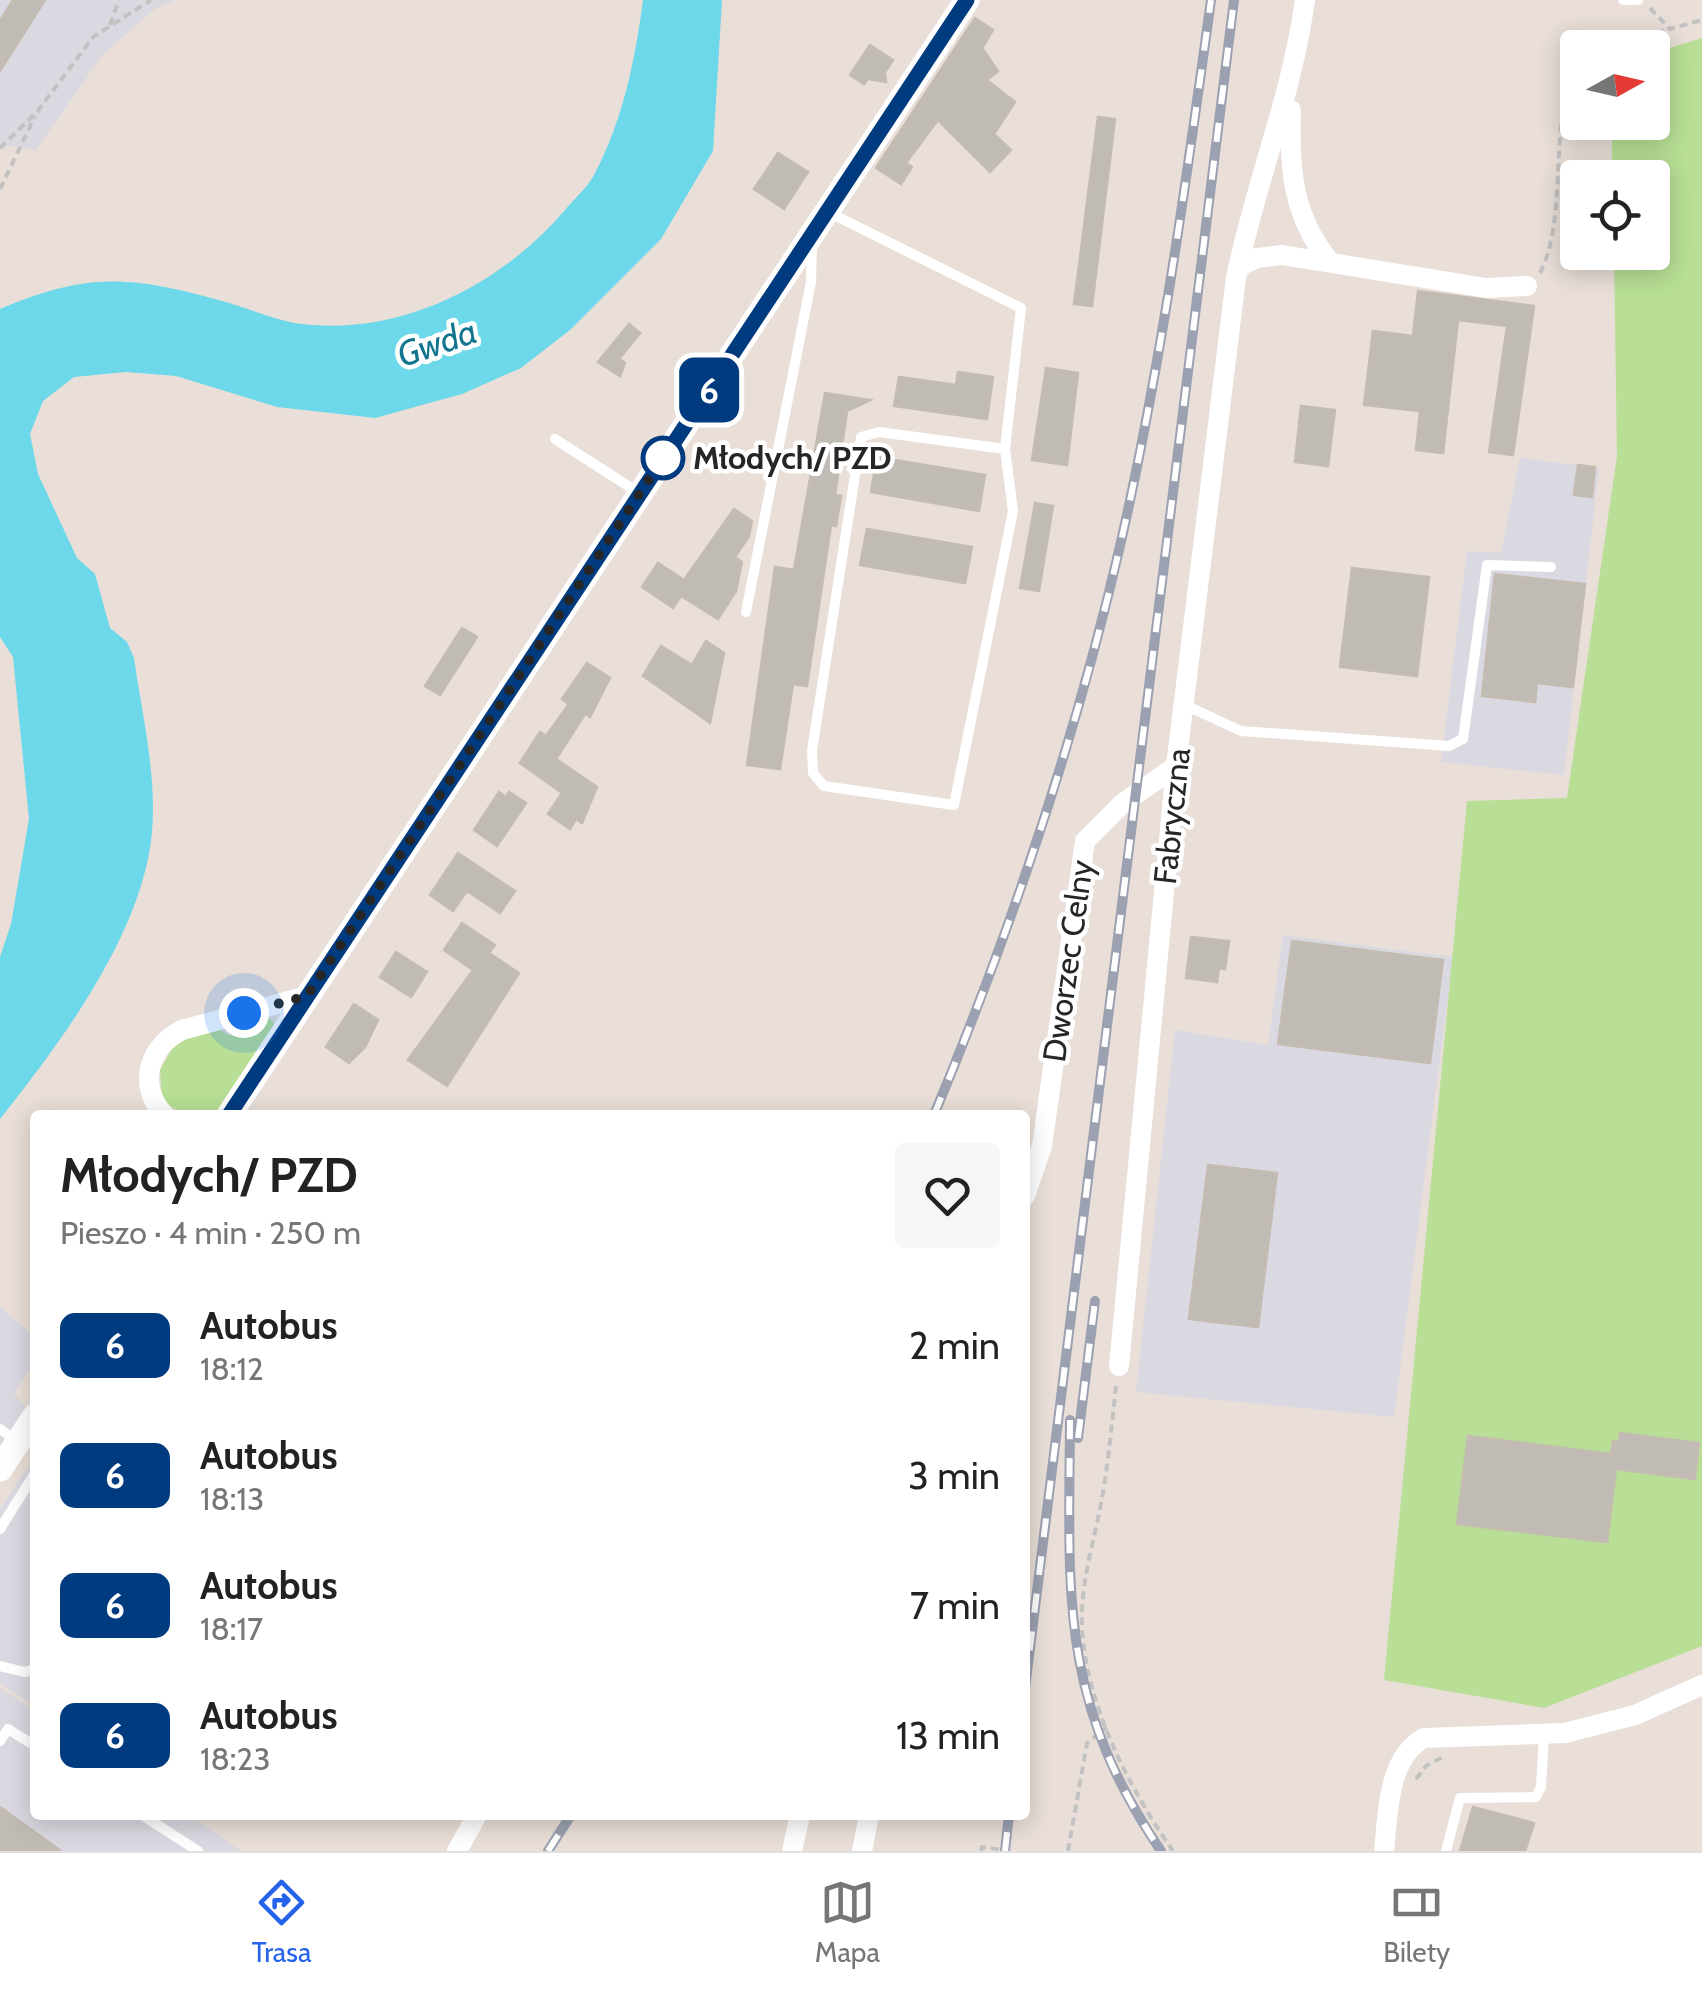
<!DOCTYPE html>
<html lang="pl">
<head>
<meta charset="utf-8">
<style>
  :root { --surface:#fff; --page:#f6f6f6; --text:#222; --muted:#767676; --line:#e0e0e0; --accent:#2563eb }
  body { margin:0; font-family:Cabin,sans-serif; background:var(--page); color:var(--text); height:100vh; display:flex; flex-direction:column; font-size:38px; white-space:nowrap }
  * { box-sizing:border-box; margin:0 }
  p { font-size:32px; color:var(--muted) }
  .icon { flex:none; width:55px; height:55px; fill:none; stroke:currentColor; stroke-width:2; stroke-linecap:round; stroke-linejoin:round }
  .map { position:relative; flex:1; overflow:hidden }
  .panel { position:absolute; left:30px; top:1110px; width:1000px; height:710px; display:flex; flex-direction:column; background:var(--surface); border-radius:10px; box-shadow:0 5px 25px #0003 }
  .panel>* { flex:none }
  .badge { padding:0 20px; border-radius:15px; font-size:35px; line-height:65px }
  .needle { width:65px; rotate:82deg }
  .buttons { position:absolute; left:1560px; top:30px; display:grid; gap:20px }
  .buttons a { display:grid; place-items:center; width:110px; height:110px; border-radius:10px; background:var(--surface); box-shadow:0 5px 25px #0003; font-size:50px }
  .you { position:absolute; width:50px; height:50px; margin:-25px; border:8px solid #fff; border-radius:50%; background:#1a73e8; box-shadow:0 0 0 15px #1a73e833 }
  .map>.badge { position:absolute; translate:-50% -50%; box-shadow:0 0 0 5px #fff }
  .round { display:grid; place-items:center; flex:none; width:105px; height:105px; border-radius:10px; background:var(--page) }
  .head { display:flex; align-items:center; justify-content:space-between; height:170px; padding:0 30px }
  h1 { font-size:48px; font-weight:800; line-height:75px }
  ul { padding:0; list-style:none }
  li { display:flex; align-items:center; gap:30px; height:130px; padding:0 30px }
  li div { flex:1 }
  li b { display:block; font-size:38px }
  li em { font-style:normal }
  li .badge { min-width:110px; font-weight:700; text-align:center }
  .tab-bar { display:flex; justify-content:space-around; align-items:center; height:140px; border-top:2px solid var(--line); background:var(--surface); font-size:28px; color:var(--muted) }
  .tab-bar a { display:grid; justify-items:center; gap:5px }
  .tab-bar .current { color:var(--accent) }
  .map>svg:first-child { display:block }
  .industrial { fill:#dad9e1 }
  .green { fill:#b8df95 }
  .water { fill:#6dd8e9 }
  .building { fill:#c0bbb4; stroke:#c4bbb2; stroke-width:2.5 }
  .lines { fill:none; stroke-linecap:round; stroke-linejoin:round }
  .path { stroke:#c2c2c2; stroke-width:4; stroke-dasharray:8 5; stroke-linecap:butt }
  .service { stroke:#fff; stroke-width:10 }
  .minor { stroke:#fff; stroke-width:20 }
  .tertiary { stroke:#fff; stroke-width:25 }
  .rail-casing { stroke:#9ba1b0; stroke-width:10 }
  .rail { stroke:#fff; stroke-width:6; stroke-dasharray:19; stroke-linecap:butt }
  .line-casing { stroke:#fff; stroke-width:22 }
  .line { stroke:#003b80; stroke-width:15 }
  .walk { stroke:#262626; stroke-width:10; stroke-dasharray:0 18 }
  .stop-dot { fill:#fff; stroke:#003b80; stroke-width:5 }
  .labels { text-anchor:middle; stroke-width:9; stroke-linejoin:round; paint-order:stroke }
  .stop-label { font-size:32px; font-weight:bold; fill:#262626; stroke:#fff; text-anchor:start }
  .street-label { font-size:32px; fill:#262626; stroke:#fff }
  .water-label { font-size:35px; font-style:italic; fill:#117590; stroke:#fff }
</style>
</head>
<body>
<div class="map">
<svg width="1702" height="1851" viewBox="0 0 1702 1851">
  <rect width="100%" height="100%" fill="#e9dfd8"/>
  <g class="industrial">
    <polygon points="0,0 175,0 156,8 103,54 36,150 0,145"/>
    <polygon points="1520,458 1599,468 1564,775 1441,762 1467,551 1501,553"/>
    <polygon points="1283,935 1453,957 1394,1417 1136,1392 1175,1030 1268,1045"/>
    <polygon points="0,1307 35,1337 35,1361 14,1393 27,1410 0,1448"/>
    <polygon points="35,1457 35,1706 0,1683 0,1510"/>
    <polygon points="0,1688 35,1711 35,1815 190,1815 241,1851 0,1851"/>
  </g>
  <g class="green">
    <polygon points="1702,38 1702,1646 1544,1708 1384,1680 1467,801 1567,798 1617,456 1614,253 1652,252 1652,178 1612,177 1612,123 1652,122 1653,53"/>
    <path d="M267,1016L276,1025L220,1110C200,1123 178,1114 162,1099L160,1070L177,1040L217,1028L228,1035L245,1030L251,1018Z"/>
  </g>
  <path class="water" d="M643,0H722L713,151L661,239L570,330L521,368L462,394L375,418L277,407L176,376L126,372L74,377L43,401L30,434L38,474L77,558L95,574L110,628L127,642L134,658C142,714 157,775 152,832C143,933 61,1042 0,1119V957L11,924L29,819L13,657L0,637V309C92,270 135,277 229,303C253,310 278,321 302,324C402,336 502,284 565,210C574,199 587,188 594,175C623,121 635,60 643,0Z"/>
  <g class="building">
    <polygon points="13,0 45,0 0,71 0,21"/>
    <polygon points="975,18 993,30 982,48 998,71 987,80 1015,102 994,134 1011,150 990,172 938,120 906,163 912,167 901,184 876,168"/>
    <polygon points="870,45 893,60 885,72 886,82 868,79 864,84 850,75"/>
    <polygon points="1098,117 1115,119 1092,306 1074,304"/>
    <polygon points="778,153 808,172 784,209 754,189"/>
    <polygon points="1418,291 1534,306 1513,455 1489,452 1507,326 1458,320 1443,453 1416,450 1420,411 1364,405 1373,331 1413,336"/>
    <polygon points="629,324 640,333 619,359 625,363 620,376 598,362"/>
    <polygon points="1046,368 1078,373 1067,465 1032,460"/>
    <polygon points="958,372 993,377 987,419 894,406 899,377 956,385"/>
    <polygon points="825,393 870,400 847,411 835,495 841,496 836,526 831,525 807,686 793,684 780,769 747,765 775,567 794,570"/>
    <polygon points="1301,406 1335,410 1328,466 1295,462"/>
    <polygon points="877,457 985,475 979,511 871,492"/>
    <polygon points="1578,465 1595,467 1592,497 1574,495"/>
    <polygon points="1035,503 1053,506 1039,591 1020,588"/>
    <polygon points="734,509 752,521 749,536 735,557 742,562 736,591 718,619 681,596 673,608 642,587 658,563 684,580"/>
    <polygon points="867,529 972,547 965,583 860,565"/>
    <polygon points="1352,568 1429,577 1417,676 1340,667"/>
    <polygon points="1495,574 1585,584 1573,687 1537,683 1535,702 1482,696"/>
    <polygon points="462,628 477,637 440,695 425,686"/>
    <polygon points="706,641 724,653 710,723 643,676 661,646 692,665"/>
    <polygon points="587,663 610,678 590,717 585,714 556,759 597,787 582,823 576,819 570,829 548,814 562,793 520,763 540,732 546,736 569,704 562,699"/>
    <polygon points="499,792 506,797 509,792 526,803 497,846 474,830"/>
    <polygon points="458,853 515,891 500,913 467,891 453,911 430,895"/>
    <polygon points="462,923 495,945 489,953 519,973 447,1086 408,1060 473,970 444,950"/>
    <polygon points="1191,937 1229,941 1225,969 1219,968 1217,982 1186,978"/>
    <polygon points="1292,941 1443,960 1430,1063 1278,1044"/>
    <polygon points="396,952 427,972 411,997 380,977"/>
    <polygon points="354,1004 378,1020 365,1047 349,1063 326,1047"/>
    <polygon points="1208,1165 1277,1173 1258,1327 1189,1319"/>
    <polygon points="1620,1433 1699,1443 1695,1479 1616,1469 1607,1542 1457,1524 1468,1436 1611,1454 1613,1441 1619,1442"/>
    <polygon points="0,1807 61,1851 0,1851"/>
    <polygon points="1473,1807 1534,1823 1525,1851 1460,1851"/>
  </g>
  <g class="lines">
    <g class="path">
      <polyline points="1650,8 1670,29 1702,20"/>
      <polyline points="110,25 119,0"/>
      <polyline points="1607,48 1670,29"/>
      <polyline points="0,148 37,112 93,37 151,0"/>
      <polyline points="0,189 35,116"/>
      <path d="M1540,273C1570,213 1546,121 1578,67"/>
      <path d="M1116,1386C1112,1421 1109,1457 1103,1492C1096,1536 1080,1581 1082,1627C1086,1705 1129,1788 1173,1851"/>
      <polyline points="1416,1779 1426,1766 1443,1757"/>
      <polyline points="981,1851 982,1847 1009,1851"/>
      <polyline points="1068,1851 1087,1743 1107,1727"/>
    </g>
    <g class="service">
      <polyline points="1623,0 1638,0"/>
      <polyline points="828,212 1021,308 1005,449 1013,511 954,805 824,786 813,773 812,750 861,437 879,432 1005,449"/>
      <polyline points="555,439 639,493"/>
      <polyline points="746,612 811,282 812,245"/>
      <polyline points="1185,705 1241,731 1449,746 1463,739 1487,565 1551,567"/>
      <polyline points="0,1429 17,1441"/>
      <polyline points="0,1529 35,1473"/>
      <polyline points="0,1666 25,1672 35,1669"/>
      <polyline points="0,1741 8,1729 35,1746"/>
      <polyline points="142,1815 198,1851"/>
      <polyline points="1446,1851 1460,1798 1536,1797 1541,1787 1544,1735"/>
    </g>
    <g class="minor">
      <path d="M1291,110C1289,168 1292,216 1330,262"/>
      <polyline points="1238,267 1257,258 1282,255 1486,288 1527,286"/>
      <path d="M164,1115C138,1086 147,1048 182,1030L307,996"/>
      <polyline points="1025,1196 1042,1146 1085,841 1122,804 1176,766"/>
      <path d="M1119,1366L1176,766L1236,278C1255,184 1292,96 1305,0"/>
      <polyline points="457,1851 477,1815"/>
      <polyline points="792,1851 800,1815"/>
      <polyline points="862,1851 869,1815"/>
      <path d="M1384,1851C1388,1815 1387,1758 1424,1738L1565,1733L1635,1715L1702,1685"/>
    </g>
    <g class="tertiary">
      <polyline points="229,1115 967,0"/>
      <polyline points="0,1469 35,1416"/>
    </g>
    <defs>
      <g id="rail">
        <path d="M934,1115C1011,930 1075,741 1120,546C1161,366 1186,183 1211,0"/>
        <path d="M1070,1420C1069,1593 1058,1699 1161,1851"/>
        <polyline points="1078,1438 1095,1301"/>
        <polyline points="1025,1688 1234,0"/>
        <polyline points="548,1851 571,1815"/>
        <polyline points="1005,1851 1009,1815"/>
      </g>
    </defs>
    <use href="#rail" class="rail-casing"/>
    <use href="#rail" class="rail"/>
  </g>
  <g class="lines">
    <defs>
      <polyline id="line" points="229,1115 967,0"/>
    </defs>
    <use href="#line" class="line-casing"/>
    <use href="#line" class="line"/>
    <polyline class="walk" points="244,1013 307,996 663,458"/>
  </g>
  <circle class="stop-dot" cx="663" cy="458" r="20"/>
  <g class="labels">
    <g class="stop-label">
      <text x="693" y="469">Młodych/ PZD</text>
    </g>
    <g class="street-label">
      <text transform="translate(1172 816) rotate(-84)" y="11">Fabryczna</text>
      <text transform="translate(1068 961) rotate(-82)" y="11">Dworzec Celny</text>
    </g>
    <g class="water-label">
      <text transform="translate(437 343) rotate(-19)" y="12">Gwda</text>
    </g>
  </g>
</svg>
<div class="buttons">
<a><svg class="needle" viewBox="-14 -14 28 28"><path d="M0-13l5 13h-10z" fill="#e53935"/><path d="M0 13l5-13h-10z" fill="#767676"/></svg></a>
<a><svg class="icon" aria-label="locate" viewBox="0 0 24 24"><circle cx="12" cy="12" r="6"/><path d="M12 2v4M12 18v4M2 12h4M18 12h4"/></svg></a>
</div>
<div class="you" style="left:244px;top:1013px"></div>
<b class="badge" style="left:709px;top:390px;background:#003b80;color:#fff">6</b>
<section class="panel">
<div class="head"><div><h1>Młodych/ PZD</h1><p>Pieszo · 4 min · 250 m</p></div><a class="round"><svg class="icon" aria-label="heart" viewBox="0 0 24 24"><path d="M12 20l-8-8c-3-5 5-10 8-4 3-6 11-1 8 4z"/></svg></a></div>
<ul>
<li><span class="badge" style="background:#003b80;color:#fff">6</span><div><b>Autobus</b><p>18:12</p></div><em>2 min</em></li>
<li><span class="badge" style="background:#003b80;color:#fff">6</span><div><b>Autobus</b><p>18:13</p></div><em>3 min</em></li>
<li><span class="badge" style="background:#003b80;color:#fff">6</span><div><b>Autobus</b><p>18:17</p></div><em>7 min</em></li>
<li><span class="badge" style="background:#003b80;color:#fff">6</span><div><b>Autobus</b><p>18:23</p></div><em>13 min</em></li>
</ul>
</section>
</div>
<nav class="tab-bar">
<a class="current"><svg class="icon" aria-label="directions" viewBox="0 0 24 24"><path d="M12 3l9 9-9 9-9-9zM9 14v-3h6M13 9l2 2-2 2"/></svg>Trasa</a>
<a><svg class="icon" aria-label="map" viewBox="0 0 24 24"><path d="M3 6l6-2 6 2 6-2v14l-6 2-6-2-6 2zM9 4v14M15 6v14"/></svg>Mapa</a>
<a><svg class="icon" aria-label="tickets" viewBox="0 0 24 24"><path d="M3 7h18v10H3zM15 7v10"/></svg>Bilety</a>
</nav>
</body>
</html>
